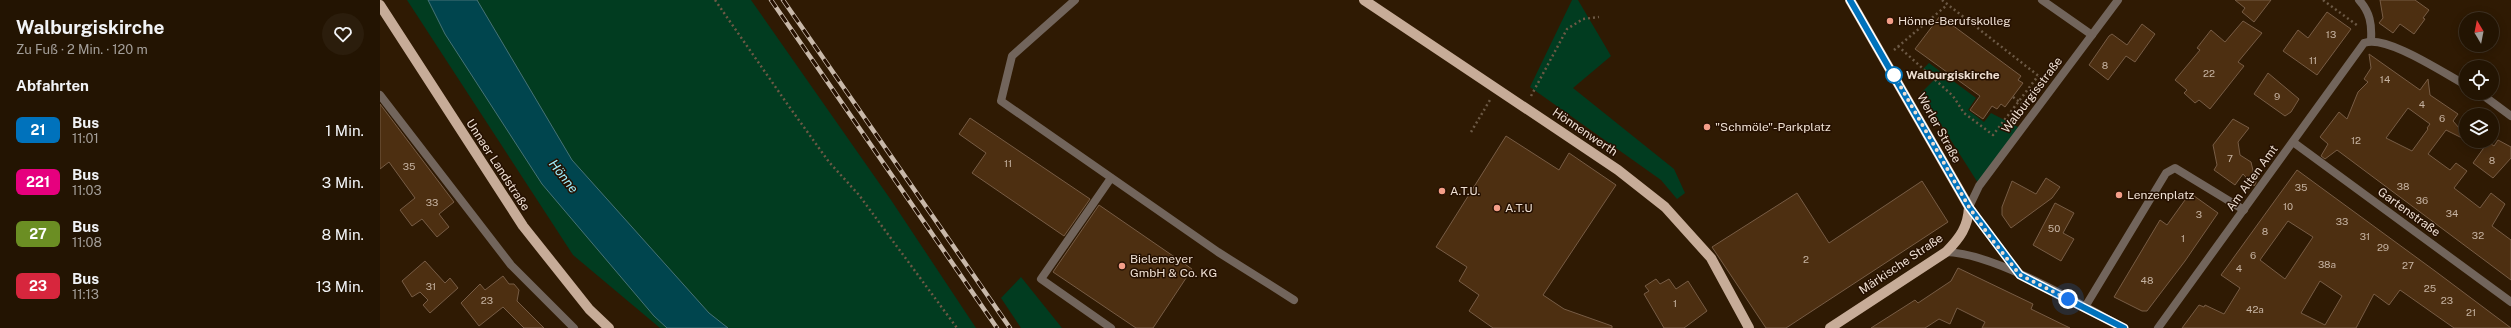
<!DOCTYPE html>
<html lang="de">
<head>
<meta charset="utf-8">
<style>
  :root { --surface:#231402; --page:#2b1d0c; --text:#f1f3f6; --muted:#a39e99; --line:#403324 }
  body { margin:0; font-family:"Public Sans",sans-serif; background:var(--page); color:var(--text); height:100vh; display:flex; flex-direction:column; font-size:15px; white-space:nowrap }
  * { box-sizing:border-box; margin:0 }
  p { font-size:13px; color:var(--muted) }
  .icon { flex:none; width:22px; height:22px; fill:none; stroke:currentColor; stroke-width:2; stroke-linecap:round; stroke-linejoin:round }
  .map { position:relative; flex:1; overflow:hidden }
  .details { display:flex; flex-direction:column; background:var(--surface); width:380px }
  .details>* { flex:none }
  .badge { padding:0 8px; border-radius:6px; font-size:14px; line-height:26px }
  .needle { width:26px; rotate:350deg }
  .tools { position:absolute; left:2079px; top:12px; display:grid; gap:8px }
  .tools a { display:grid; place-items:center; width:40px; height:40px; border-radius:50%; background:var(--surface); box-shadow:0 2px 10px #0003,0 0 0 1px var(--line); font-size:20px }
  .you { position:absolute; width:20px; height:20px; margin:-10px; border:3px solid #fff; border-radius:50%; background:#1a73e8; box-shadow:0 0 0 6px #1a73e833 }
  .map>.badge { position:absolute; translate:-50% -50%; box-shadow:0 0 0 2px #fff }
  h2 { padding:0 16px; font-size:15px; line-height:36px }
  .round { display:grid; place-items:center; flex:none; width:42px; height:42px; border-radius:21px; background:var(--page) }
  .head { display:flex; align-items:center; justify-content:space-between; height:68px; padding:0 16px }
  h1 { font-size:19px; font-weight:700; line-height:30px }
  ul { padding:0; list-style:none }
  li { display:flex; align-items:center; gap:12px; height:52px; padding:0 16px }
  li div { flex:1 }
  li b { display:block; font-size:15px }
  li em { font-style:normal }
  li .badge { min-width:44px; font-weight:700; text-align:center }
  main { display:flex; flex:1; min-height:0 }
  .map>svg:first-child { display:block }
  .green { fill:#013c20 }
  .water { fill:#00454e; stroke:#477376 }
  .building { fill:#4d2f11; stroke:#775c45; fill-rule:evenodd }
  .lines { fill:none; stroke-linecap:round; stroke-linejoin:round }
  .path { stroke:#6c5945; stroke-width:2.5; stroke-dasharray:2 3; stroke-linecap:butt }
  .lane { stroke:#72655c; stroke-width:8 }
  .street { stroke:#72655c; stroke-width:8 }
  .primary { stroke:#c7ac98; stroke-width:10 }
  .rail-casing { stroke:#c8b8a9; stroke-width:4.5 }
  .rail { stroke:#251000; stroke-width:3; stroke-dasharray:9; stroke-linecap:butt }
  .line-casing { stroke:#fff; stroke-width:9 }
  .line { stroke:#0072bc; stroke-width:6 }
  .walk { stroke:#eedfd2; stroke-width:4; stroke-dasharray:0 7.2 }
  .poi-dot { fill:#f49e88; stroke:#251000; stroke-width:1.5 }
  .stop-dot { fill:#fff; stroke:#0072bc; stroke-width:2 }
  .labels { text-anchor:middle; stroke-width:3; stroke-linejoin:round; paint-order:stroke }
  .number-label { font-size:10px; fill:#c6b3a2 }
  .poi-label { font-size:12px; fill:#eedfd2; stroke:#251000; text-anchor:start }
  .stop-label { font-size:12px; font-weight:bold; fill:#eedfd2; stroke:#251000; text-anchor:start }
  .street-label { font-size:12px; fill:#eedfd2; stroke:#251000 }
  .water-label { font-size:13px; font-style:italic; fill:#9feffd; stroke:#251000 }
</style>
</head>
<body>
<main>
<section class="details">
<div class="head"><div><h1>Walburgiskirche</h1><p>Zu Fuß · 2 Min. · 120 m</p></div><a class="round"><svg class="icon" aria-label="heart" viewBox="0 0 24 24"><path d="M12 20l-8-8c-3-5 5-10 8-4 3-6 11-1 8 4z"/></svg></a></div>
<h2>Abfahrten</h2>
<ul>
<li><span class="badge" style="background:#0072bc;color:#fff">21</span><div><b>Bus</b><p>11:01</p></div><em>1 Min.</em></li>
<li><span class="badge" style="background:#e6007e;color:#fff">221</span><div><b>Bus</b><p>11:03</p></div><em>3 Min.</em></li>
<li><span class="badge" style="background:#6b8e23;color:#fff">27</span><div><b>Bus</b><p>11:08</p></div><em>8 Min.</em></li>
<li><span class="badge" style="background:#d7263d;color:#fff">23</span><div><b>Bus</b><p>11:13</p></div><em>13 Min.</em></li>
</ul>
</section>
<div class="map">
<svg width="2131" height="328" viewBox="0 0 2131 328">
  <rect width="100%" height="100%" fill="#2f1a03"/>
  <g class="green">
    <polygon points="27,0 371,0 511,200 596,328 280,328 193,255"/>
    <polygon points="1192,0 1198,0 1231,56 1193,88 1294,169 1305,193 1297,199 1281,180 1150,87"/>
    <polygon points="1549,63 1596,98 1588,110 1604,122 1611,113 1640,128 1598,183 1541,93 1555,79 1543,69"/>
    <polygon points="641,277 682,328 641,328 621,298"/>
  </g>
  <polygon class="water" points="48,0 97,0 192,160 329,313 348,328 287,328 274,316 162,184 65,34"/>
  <g class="building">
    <polygon points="1855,0 1891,0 1874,22 1862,12 1865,8"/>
    <polygon points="2000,0 2035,0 2049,10 2043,18 2045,19 2034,34 2020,24 2013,33 1999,23 2003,18"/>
    <polygon points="1947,12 1971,29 1937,75 1903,51 1918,30 1928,38"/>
    <polygon points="1560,16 1641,76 1638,80 1643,83 1625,107 1621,104 1617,109 1612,106 1603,119 1590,110 1600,96 1535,49"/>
    <polygon points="1863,21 1882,33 1858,62 1864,66 1830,109 1819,100 1815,103 1804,93 1807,90 1795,80 1820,50 1817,48 1831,30 1845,42"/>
    <polygon points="1762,24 1775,34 1755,62 1746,56 1728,80 1709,65 1729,36 1732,34 1747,45"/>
    <path d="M1989,54L2040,90L2048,79L2050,95L2078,114L2073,121L2086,136V140L2066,130L2048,154L2070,170L2076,163L2087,171L2074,188L2100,208L2111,193L2125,204L2112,226L2131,240V280L1957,150L1945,159L1941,156L1948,144L1940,137L1959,112L1967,119L1978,92L1988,82L1984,79L1991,68ZM2028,108L2050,124L2047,128L2048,129L2032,151L2006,138Z"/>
    <polygon points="1888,73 1919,99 1911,112 1905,116 1874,94"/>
    <polygon points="0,104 74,202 59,214 69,227 57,237 42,219 32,226 20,210 35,198 9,162 0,169"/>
    <polygon points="590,118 710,199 684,236 592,173 606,153 579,134"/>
    <polygon points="1853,119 1869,128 1858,142 1860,155 1871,162 1876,183 1874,186 1863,174 1855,185 1834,170 1837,165 1833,145"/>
    <polygon points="1126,136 1179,170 1189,153 1236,185 1163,295 1184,309 1232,326 1232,328 1113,328 1089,311 1099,295 1079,281 1087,267 1056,247"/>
    <polygon points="2118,140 2131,147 2131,158 2113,178 2093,163 2108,142 2114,146"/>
    <path d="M1917,170L2055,271L2131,328H2074L2020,290L2009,305L1994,294L1976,328H1802L1819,305L1824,307L1825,305L1844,314L1860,288L1841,275ZM1908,221L1933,237L1905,279L1880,260ZM1940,281L1962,296L1945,325L1921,313Z"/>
    <polygon points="1666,178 1680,187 1672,198 1631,228 1622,215 1622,207 1632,181 1656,194"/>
    <polygon points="1542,181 1568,222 1406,328 1386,328 1332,247 1417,193 1449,243"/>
    <polygon points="1810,193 1838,213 1805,261 1767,311 1762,311 1734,297 1780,220 1787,225"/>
    <polygon points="1675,203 1694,213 1683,233 1694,239 1681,261 1653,245"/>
    <polygon points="719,205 812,269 773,328 756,328 673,272"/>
    <polygon points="45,261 65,283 70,278 78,288 50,313 43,305 48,300 40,292 32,297 22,281"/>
    <polygon points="1578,268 1653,304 1651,309 1690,328 1602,328 1605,322 1577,308 1570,324 1559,319 1545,328 1491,328 1535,300 1538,303 1571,281"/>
    <polygon points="123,276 129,284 134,284 139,290 137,301 164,328 144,328 123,307 99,326 81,303 100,284 105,290"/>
    <polygon points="1276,279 1280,284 1289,279 1296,289 1308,281 1327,311 1304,328 1284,328 1264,294 1269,291 1265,286"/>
  </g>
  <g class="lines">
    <g class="path">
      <polyline points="335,0 408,105 449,162 479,195 577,328"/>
      <polyline points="1562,0 1665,81"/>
      <polyline points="1943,0 1978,26"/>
      <polyline points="1518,46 1573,96 1584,113 1613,135 1658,76"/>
      <polyline points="1514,50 1567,5"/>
      <polyline points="1151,96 1187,29 1203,19 1219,17"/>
      <polyline points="1633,97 1645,106"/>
      <polyline points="1091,132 1110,100"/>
    </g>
    <g class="lane">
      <polyline points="695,0 632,56 621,101 838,252 914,300"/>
      <polyline points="1662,0 1712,35"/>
      <path d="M1979,0C1990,12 1992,24 1991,40"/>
      <polyline points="731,178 661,279 731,328"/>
      <polyline points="1705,307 1786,173 1795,168 1864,210"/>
    </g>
    <g class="street">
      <polyline points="2100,93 2131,116"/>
      <polyline points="0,95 131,265 194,328"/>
      <polyline points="1913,142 2131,302"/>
      <path d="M1566,252C1614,253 1700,304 1744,328"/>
      <polyline points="1640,275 1589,207 1599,186 1738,0"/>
      <path d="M1778,328L1984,43C2006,34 2065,74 2086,85"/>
    </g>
    <g class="primary">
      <polyline points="984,0 1238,170 1285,207 1331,258 1369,328"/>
      <polyline points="0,5 143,226 209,309 229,328"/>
      <path d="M1450,328L1566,252C1580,238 1588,227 1589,207L1470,0"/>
    </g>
    <defs>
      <g id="rail">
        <polyline points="391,0 617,328"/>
        <polyline points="403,0 630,328"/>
      </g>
    </defs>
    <use href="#rail" class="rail-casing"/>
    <use href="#rail" class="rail"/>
  </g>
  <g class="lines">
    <defs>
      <polyline id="line" points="1470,0 1589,207 1640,275 1744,328"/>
    </defs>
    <use href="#line" class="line-casing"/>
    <use href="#line" class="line"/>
    <polyline class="walk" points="1514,75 1589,207 1610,237 1640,275 1688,299"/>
  </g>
  <g class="poi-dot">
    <circle cx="1510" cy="21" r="4"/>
    <circle cx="1327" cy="127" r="4"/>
    <circle cx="1062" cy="191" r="4"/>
    <circle cx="1739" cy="195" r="4"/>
    <circle cx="1117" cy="208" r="4"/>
    <circle cx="742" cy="266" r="4"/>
  </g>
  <circle class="stop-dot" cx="1514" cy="75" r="8"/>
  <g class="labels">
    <g class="number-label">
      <text x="1951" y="38">13</text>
      <text x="1933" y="64">11</text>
      <text x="1725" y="69">8</text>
      <text x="1829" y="77">22</text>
      <text x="2005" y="83">14</text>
      <text x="1897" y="100">9</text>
      <text x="2042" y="108">4</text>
      <text x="2062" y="122">6</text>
      <text x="1976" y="144">12</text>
      <text x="1850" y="162">7</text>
      <text x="2112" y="164">8</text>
      <text x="628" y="167">11</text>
      <text x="29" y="170">35</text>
      <text x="2023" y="190">38</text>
      <text x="1921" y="191">35</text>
      <text x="2042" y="204">36</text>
      <text x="52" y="206">33</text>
      <text x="1908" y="210">10</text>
      <text x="2072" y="217">34</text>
      <text x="1819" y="218">3</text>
      <text x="1962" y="225">33</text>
      <text x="1674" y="232">50</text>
      <text x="1885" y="235">8</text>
      <text x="2098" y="239">32</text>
      <text x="1985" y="240">31</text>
      <text x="1803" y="242">1</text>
      <text x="2003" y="251">29</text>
      <text x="1873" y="259">6</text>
      <text x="1426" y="263">2</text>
      <text x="1947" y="268">38a</text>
      <text x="2028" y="269">27</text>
      <text x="1859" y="272">4</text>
      <text x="1767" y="284">48</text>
      <text x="51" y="290">31</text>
      <text x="2050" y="292">25</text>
      <text x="107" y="304">23</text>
      <text x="2067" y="304">23</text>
      <text x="1295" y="307">1</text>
      <text x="1875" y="313">42a</text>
      <text x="2091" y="316">21</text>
    </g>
    <g class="poi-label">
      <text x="1518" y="25">Hönne-Berufskolleg</text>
      <text x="1335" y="131">"Schmöle"-Parkplatz</text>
      <text x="1070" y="195">A.T.U.</text>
      <text x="1747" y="199">Lenzenplatz</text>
      <text x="1125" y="212">A.T.U</text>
      <text x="750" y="263">Bielemeyer<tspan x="750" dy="14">GmbH &amp; Co. KG</tspan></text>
    </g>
    <g class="stop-label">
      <text x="1526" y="79">Walburgiskirche</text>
    </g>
    <g class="street-label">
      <text transform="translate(1652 95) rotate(-53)" y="4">Walburgisstraße</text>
      <text transform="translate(1559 128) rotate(61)" y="4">Werler Straße</text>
      <text transform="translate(1205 132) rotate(34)" y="4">Hönnenwerth</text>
      <text transform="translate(118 165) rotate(57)" y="4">Unnaer Landstraße</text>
      <text transform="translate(1872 178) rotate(-54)" y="4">Am Alten Amt</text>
      <text transform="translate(2029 212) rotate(36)" y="4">Gartenstraße</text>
      <text transform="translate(1521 264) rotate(-34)" y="4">Märkische Straße</text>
    </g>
    <g class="water-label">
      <text transform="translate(184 176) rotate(52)" y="5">Hönne</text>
    </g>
  </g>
</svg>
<div class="tools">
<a><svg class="needle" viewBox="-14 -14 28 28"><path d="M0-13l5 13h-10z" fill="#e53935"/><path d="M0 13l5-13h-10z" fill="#a39e99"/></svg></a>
<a><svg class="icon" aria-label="locate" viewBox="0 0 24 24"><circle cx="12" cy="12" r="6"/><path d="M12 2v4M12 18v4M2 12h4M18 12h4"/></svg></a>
<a><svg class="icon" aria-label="layers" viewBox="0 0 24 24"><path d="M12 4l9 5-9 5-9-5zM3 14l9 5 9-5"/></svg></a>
</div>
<div class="you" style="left:1688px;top:299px"></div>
</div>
</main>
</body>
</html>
